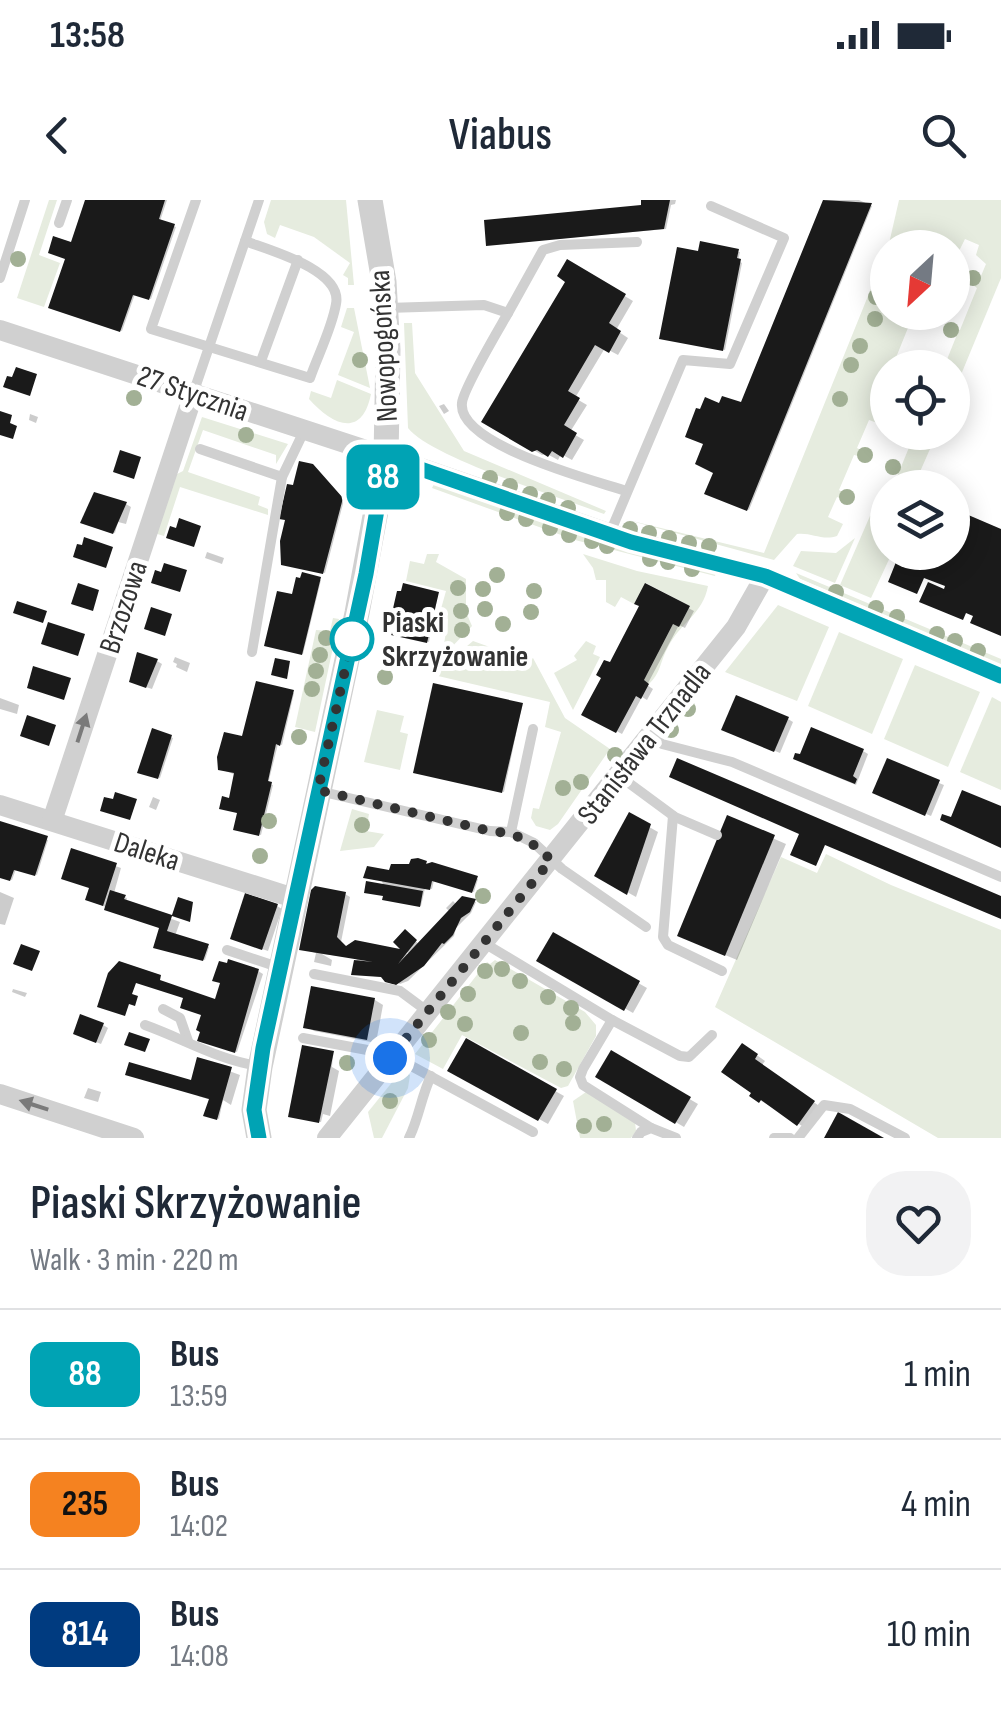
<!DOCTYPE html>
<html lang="en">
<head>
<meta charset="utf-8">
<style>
  :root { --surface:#fff; --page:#f2f2f3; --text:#1f2937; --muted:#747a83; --line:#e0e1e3 }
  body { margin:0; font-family:"Sofia Sans Condensed",sans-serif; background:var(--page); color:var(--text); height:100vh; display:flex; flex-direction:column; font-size:38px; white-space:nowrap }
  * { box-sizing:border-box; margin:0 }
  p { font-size:32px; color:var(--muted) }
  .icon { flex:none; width:55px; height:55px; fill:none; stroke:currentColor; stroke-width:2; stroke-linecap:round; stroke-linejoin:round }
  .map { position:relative; height:938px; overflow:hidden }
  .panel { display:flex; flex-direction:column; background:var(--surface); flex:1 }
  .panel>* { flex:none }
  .badge { padding:0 20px; border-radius:15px; font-size:35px; line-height:65px }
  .needle { width:65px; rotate:206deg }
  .tools { position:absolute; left:870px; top:30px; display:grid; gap:20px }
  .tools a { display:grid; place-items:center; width:100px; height:100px; border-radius:50%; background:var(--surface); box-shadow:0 5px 25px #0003; font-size:50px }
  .you { position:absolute; width:50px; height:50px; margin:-25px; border:8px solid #fff; border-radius:50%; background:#1a73e8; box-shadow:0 0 0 15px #1a73e833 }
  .map>.badge { position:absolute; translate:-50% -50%; box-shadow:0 0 0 5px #fff }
  .round { display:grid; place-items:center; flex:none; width:105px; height:105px; border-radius:40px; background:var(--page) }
  .head { display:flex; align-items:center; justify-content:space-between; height:170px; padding:0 30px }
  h1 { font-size:48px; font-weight:600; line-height:75px }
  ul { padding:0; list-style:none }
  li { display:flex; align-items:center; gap:30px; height:130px; padding:0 30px; border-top:2px solid var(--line) }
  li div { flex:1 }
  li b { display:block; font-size:38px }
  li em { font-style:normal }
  li .badge { min-width:110px; font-weight:700; text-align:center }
  .status { display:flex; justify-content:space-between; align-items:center; height:70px; padding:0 50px; background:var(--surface); direction:ltr }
  .status svg { height:28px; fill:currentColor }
  header { display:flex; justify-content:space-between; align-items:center; height:130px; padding:0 30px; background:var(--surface); font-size:45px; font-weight:600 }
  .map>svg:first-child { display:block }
  .green { fill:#e6ecdf }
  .shadow { fill:#0003 }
  .building { fill:#1a1a1a }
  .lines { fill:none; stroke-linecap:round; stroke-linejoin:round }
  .service { stroke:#d0d0d0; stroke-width:10 }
  .minor { stroke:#d0d0d0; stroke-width:20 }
  .tertiary { stroke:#d0d0d0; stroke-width:25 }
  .tree { fill:#a2b095 }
  .oneway { fill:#7a7a7a }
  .line-casing { stroke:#fff; stroke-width:22 }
  .line { stroke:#00a3b4; stroke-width:15 }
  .walk { stroke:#333; stroke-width:10; stroke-dasharray:0 18 }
  .stop-dot { fill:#fff; stroke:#00a3b4; stroke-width:5 }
  .labels { text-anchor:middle; stroke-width:10; stroke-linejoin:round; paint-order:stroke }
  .street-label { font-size:30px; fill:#333; stroke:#fff }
  .stop-label { font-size:30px; font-weight:bold; fill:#333; stroke:#fff; text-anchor:start }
</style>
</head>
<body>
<div class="status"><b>13:58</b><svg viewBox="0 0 49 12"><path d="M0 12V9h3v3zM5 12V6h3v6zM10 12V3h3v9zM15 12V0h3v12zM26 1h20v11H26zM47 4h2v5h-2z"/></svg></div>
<header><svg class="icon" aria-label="back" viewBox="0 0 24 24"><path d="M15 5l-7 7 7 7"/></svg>Viabus<svg class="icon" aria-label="search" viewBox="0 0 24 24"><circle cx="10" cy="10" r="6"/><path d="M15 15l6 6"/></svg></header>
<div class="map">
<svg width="1001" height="938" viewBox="0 0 1001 938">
  <rect width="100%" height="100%" fill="#fff"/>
  <g class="green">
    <polygon points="49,0 57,0 39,55 60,63 44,107 17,98"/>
    <polygon points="271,0 346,0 354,85 348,85 348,78 343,75 350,63 314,37 280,25 275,38 267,34 264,22"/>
    <polygon points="899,0 1001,0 1001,78 953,194 952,168 944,167 956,137 944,128 947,126 960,130 977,88 965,79 972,73 981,76 986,64 976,55 979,45 965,39 958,53 953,52 952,48 888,48"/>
    <path d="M887,49L888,112L917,113L930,120L927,124L912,118L895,160L908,167L888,168L887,177L874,209L887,216V220L883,225L869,220L857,248L871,255V259L854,255L839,290L853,300L850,302L837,297L828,317L843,324L837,336C822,341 811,332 797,334L774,360L624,319L764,353Z"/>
    <polygon points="347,108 354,108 370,188 338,175 354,132 341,127"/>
    <path d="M404,123H412L415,173L464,251L606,311L604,314C562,298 430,257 408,228Z"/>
    <path d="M337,180L371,194C362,239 332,225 309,199L311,191L331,198Z"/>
    <polygon points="202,217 288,244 276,264 276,255 203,230 188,272 260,297 258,305 268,309 268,315 180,287 164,336 154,333 173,276 183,271"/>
    <polygon points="900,233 914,236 916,233 937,233 919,274 925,280 921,287 893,287 898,274 886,265 888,262 901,267 910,245 898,239"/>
    <polygon points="434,284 608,345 716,373 715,376 575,340 432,288"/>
    <polygon points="887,300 888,352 892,353 871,398 840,385 870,316 879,319"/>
    <polygon points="855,338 835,383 793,366 801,351 836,353"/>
    <polygon points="427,354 439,354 436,362 466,379 466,412 472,426 442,457 448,419 439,416 446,391 406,381 410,361 424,364"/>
    <path d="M583,354L637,371L708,386C703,414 680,423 668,447C660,461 661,473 649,484L644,480L673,424L679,427L690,406L646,383L634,404L621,397L615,407L606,402V380H596L593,368Z"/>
    <polygon points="796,373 1001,459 1001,465 800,379"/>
    <polygon points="778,405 829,427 797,501 725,472"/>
    <polygon points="333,418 339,419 315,532 295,527 316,430 330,431"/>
    <polygon points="839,432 903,459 872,534 808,506"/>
    <polygon points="473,441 529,461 533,458 565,518 610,549 558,624 550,630 536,626 531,618 533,608 539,609 561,532 545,527 550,502 438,476 441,468"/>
    <polygon points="586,441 596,446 593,454 600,457 573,510 554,473 577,460 574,456"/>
    <polygon points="915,465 980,492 948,567 884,539"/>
    <polygon points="992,497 1001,502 1001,590 960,572"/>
    <polygon points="377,510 404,516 400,532 408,534 400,570 364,562"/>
    <polygon points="352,609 369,614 366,631 384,634 374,647 340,651"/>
    <polygon points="826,654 891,685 1001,730 1001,938 938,938 715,807 781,657 817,673"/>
    <polygon points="495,760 585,812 596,825 596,836 568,886 561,888 462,835 443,869 415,854 487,762 490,764"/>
    <polygon points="402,870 410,875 408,888 382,938 374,938 368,912"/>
    <polygon points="586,892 635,922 636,931 631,938 580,938 573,901"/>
  </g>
  <g class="shadow">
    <polygon points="88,0 167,0 160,21 176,27 151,99 135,94 122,131 51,107"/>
    <polygon points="643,0 676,0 675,4 671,5 666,29 490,45 649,7"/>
    <polygon points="826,0 859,0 872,6 749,310 707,293 716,272 721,207 743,205"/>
    <polygon points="740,52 738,61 742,63 725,150 664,138 700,54"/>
    <polygon points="568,62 633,101 616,130 628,138 618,155 605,148 575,198 587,205 570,232 584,240 572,260 561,254 558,260 547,254 542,255 484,221 568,82"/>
    <polygon points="444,204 449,211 444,214 439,206"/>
    <polygon points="30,214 38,217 36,223 29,220"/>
    <polygon points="315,268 344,300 325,373 286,364 295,288"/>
    <polygon points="126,304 131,307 126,324 118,322 115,333 83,322"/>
    <polygon points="207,352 224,358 222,364 205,358"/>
    <polygon points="304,375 321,380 303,454 267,444"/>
    <polygon points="646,386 694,411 685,428 679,425 647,485 653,489 647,500 642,497 622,534 585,514 642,406"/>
    <polygon points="438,394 429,442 395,435"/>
    <polygon points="175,457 190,463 187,472 176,467 177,464 173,462"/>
    <polygon points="157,461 162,464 152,489 137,484"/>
    <polygon points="258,484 294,493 282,545 278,544 268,584 273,585 261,635 237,629 240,612 230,601 236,575 220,569 244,539"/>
    <polygon points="0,498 19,505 17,514 0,509"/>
    <polygon points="522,505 504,592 418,572"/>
    <polygon points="788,519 793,522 780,553 729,532"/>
    <polygon points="153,531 173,538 160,578 140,572"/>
    <polygon points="863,551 868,554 856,585 805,564"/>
    <polygon points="939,583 944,585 931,616 880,595"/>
    <polygon points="153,597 160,600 156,610 149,607"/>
    <polygon points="630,616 658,632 636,697 597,675"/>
    <polygon points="729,619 786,644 737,760 692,741"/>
    <polygon points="0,623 48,640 37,675 16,669 12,680 0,676"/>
    <polygon points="73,651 121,668 114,693 127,698 126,702 180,722 175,736 209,747 205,760 158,748 162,729 93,702 92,688"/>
    <polygon points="426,663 478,679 474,692 434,680 432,689 425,688 421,706 387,700 382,681 391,673"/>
    <polygon points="0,692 14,698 5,725 0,724"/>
    <polygon points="345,694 350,697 341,742 347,748 356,742 409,754 396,742 405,732 420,745 450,712 446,708 453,701 457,705 463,699 476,702 471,713 456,728 454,736 408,781 400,784 384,777 353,774 357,758 322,754 332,760 331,766 314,762 316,753 302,749"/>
    <polygon points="277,706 282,709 268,751 238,741"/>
    <polygon points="554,735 647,788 633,813 540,760"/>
    <polygon points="258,771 263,774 237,852 201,841 214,801"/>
    <polygon points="13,789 27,793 25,797 12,792"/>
    <polygon points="313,789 375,800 383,805 376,843 314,831 306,826"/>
    <polygon points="103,825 108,828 101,844 81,836"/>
    <polygon points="467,841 564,896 548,924 451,870"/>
    <polygon points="751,851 765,861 762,865 822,908 807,929 752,895"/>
    <polygon points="612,853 698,904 684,927 598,876"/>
    <polygon points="333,854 332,867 339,871 330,916 323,914 321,922 293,917"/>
    <polygon points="199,860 240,875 231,905 223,900 219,919 206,915 211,900 198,896 192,883"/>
    <polygon points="88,888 101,892 98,902 84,898"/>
  </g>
  <g class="building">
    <polygon points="85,0 165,0 159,19 175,24 149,100 133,95 120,132 48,108 65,59 48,53 53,36 71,42"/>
    <polygon points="641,0 670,0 664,29 486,46 484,20 641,5"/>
    <polygon points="823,0 872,3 747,311 704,294 713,273 695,264 703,244 685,237 696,208 700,209 705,197 719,203 722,196 741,202"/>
    <polygon points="700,41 739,49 737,58 741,59 723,151 659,139 677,47 698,51"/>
    <polygon points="567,59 626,94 609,123 621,131 609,153 595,145 568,191 580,198 564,225 577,233 563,258 552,251 548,257 537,250 532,252 481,222 565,82 557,76"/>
    <polygon points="16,167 37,174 30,196 3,187 7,176 12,177"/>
    <polygon points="0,211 12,215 10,223 17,226 13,239 0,235"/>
    <polygon points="120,250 141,257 134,279 113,272"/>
    <polygon points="299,261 313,264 343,298 323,374 281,365 280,341 285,320 279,319 287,284 293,285"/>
    <polygon points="94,292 127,302 113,334 80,323"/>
    <polygon points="952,308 1001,329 1001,436 970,423 973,416 966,413 963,420 919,402 928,382 944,389 945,386 924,378 917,394 888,382 900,352 952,352"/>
    <polygon points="179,318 201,326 194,347 166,338 170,326 176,328"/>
    <polygon points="84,337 113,347 106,368 73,357 77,344 82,345"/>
    <polygon points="164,363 187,370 180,392 151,383 155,370 161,372"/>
    <polygon points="302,372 321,377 302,455 264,446 277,391 292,394 296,377 300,378"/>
    <polygon points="78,383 99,390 93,411 71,404"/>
    <polygon points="403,383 439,392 427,443 391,435 393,427 389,426 397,391 401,391"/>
    <polygon points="645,383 690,406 679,427 673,424 644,480 649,484 641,499 636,496 616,533 581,515 601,478 596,475 604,460 610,462 639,406 634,404"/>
    <polygon points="17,401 47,411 43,423 13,413"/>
    <polygon points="151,407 172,414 165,436 144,429"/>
    <polygon points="48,422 85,434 78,456 41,444"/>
    <polygon points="137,452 158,459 146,488 129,482"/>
    <polygon points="275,458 290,461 287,479 271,475"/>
    <polygon points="33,466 71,478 64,500 27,488"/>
    <polygon points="256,481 294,490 280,546 276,544 268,581 272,582 259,636 233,630 237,613 219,609 222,596 229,598 234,573 218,570 217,557 224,532 242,536"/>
    <polygon points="433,483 523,503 502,593 413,573"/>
    <polygon points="736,495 789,517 774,552 721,530"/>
    <polygon points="27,515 56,525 49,546 20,536"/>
    <polygon points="811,527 864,549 853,576 857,579 855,584 793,559 795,553 800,554"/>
    <polygon points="152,528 172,535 158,579 137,573"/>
    <polygon points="677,558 1001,696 1001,719 825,645 816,666 790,655 799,634 669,577"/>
    <polygon points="887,558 940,580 925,616 872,593"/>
    <polygon points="962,590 1001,606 1001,648 940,620 942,614 951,617"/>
    <polygon points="115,592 137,599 130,620 100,611 104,597 113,599"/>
    <polygon points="629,612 651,624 627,695 594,676"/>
    <polygon points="727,615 775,635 725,756 677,736"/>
    <polygon points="0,621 48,636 35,676 14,670 10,681 0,678"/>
    <polygon points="71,648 117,663 103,706 85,700 89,688 61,679"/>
    <polygon points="418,658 427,661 426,664 432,662 478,676 472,693 432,681 430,690 363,678 367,666 389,670 391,664 409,664 411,659"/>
    <polygon points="366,681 423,691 420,707 382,700 383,696 364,693"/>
    <polygon points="315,686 346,692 337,737 346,746 355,740 400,749 393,742 405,729 417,740 398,764 462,696 476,699 470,712 461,718 453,735 444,744 442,743 424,766 396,785 385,782 381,777 351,775 354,760 373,762 299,750 311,690"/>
    <polygon points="110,690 126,695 124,699 172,715 178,697 193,702 190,722 172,716 167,731 209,744 203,761 153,748 159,728 104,710"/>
    <polygon points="245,693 278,704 262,750 230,739"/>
    <polygon points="553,732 640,781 624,811 536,761"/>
    <polygon points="21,744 40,751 32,771 13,764"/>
    <polygon points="228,759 259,769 235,853 197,841 200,832 196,830 201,815 180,808 183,798 136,783 132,794 138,796 135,806 129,804 125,816 97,807 108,773 119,761 161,775 160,780 215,799 220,783 212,781 219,761 227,763"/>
    <polygon points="311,786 375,798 367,840 303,828"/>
    <polygon points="80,814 104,823 96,843 73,834"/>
    <polygon points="129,832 150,839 145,852 124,845"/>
    <polygon points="466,838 557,889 538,921 447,871"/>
    <polygon points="742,843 758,854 755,859 815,901 797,926 761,900 759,903 749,896 751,893 721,872"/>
    <polygon points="302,845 334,851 319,923 288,917"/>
    <polygon points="611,850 691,897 675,924 595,877"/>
    <polygon points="197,857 232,867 217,920 203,916 209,899 125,875 129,862 191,880"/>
    <polygon points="838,912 884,938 824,938"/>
  </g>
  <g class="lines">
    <g class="service">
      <path d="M196,0L151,129L310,178C318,155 332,128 336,104C343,70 269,50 245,41"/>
      <polyline points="59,23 67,0"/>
      <polyline points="0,78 25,0"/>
      <polyline points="387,108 484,105 508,113 543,50 560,45 637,42"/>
      <path d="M508,113C499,129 463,189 462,203C457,245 593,280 626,291"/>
      <polyline points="261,161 298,60"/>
      <polyline points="194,191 259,0"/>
      <polyline points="200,249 282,277 304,231"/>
      <polyline points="610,333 683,160 730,164 784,38 711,6"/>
      <polyline points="252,452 282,277"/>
      <polyline points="651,535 662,544 732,562 1001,677"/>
      <polyline points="618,575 675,617 717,635"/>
      <polyline points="319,591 490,631 511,632 534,643 562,669 646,727"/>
      <polyline points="673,616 663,737 668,745 722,771"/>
      <polyline points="511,632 533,529"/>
      <polyline points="484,743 612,820 583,869 580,877 583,885 651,928"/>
      <polyline points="227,750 278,767"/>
      <polyline points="314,774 400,791 427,811"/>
      <polyline points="163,809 180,818 188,841"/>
      <polyline points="612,820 680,856 689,857 712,835"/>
      <path d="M145,825C184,839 218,860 259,866"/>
      <polyline points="303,838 378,852 390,859"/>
      <polyline points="393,856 533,932"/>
      <path d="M409,938C419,918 421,897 431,876"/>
      <polyline points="637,938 641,932 651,928 676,938"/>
      <polyline points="774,938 790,938"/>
      <polyline points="798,938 824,905 850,909 905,938"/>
    </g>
    <g class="minor">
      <polyline points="0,130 421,268 631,341 765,376 1001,476"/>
      <polyline points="0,605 294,698"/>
      <polyline points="52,621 194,192"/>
      <polyline points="0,894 134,938"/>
      <polyline points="327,938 736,427 765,376"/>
    </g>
    <polyline class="tertiary" points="259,938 254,910 260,867 357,413 386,257 388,150 384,82 370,0"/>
  </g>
  <g class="tree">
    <circle cx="18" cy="59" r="8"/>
    <circle cx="973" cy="78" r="8"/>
    <circle cx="876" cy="97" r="8"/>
    <circle cx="875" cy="119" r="8"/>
    <circle cx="951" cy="130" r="8"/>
    <circle cx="860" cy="146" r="8"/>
    <circle cx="360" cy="160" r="8"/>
    <circle cx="851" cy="165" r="8"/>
    <circle cx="134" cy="198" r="8"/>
    <circle cx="840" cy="199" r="8"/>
    <circle cx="246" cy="235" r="8"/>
    <circle cx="865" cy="255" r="8"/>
    <circle cx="893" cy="267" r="8"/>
    <circle cx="490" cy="278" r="8"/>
    <circle cx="510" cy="286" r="8"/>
    <circle cx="530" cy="294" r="8"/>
    <circle cx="847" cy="297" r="8"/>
    <circle cx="548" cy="300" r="8"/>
    <circle cx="568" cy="308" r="8"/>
    <circle cx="507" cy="313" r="8"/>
    <circle cx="526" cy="319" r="8"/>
    <circle cx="550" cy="328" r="8"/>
    <circle cx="630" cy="329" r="8"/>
    <circle cx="649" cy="333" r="8"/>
    <circle cx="569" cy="335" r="8"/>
    <circle cx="669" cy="338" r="8"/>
    <circle cx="592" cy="341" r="8"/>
    <circle cx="689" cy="343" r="8"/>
    <circle cx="607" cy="346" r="8"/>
    <circle cx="709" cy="346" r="8"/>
    <circle cx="650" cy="359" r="8"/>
    <circle cx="668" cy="362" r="8"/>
    <circle cx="692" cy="369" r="8"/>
    <circle cx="497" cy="375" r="8"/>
    <circle cx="458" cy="388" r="8"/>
    <circle cx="483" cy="389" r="8"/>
    <circle cx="534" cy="391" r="8"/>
    <circle cx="836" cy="392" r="8"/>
    <circle cx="876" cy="408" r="8"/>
    <circle cx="485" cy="409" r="8"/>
    <circle cx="461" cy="411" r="8"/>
    <circle cx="531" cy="412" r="8"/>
    <circle cx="897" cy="417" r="8"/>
    <circle cx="503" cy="424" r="8"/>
    <circle cx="462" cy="430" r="8"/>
    <circle cx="937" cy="434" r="8"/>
    <circle cx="326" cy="438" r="8"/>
    <circle cx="955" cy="441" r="8"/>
    <circle cx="978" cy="451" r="8"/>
    <circle cx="320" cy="455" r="8"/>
    <circle cx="316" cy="471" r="8"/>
    <circle cx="385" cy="477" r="8"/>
    <circle cx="312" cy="489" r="8"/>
    <circle cx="688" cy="509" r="8"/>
    <circle cx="671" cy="530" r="8"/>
    <circle cx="299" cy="537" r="8"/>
    <circle cx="615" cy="555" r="8"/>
    <circle cx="581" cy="582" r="8"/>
    <circle cx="563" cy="588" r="8"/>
    <circle cx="269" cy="621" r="8"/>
    <circle cx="362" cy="625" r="8"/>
    <circle cx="260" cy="656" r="8"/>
    <circle cx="483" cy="696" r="8"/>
    <circle cx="502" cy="769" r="8"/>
    <circle cx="485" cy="771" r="8"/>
    <circle cx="520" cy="781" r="8"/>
    <circle cx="468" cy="794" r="8"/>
    <circle cx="548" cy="797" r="8"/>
    <circle cx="571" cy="808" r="8"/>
    <circle cx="448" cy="812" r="8"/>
    <circle cx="573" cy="823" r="8"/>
    <circle cx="465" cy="824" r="8"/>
    <circle cx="521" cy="833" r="8"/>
    <circle cx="429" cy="840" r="8"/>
    <circle cx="540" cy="862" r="8"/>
    <circle cx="347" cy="863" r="8"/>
    <circle cx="564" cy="869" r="8"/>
    <circle cx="390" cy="901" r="8"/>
    <circle cx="604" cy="924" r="8"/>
    <circle cx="584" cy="926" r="8"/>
  </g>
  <defs><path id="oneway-solid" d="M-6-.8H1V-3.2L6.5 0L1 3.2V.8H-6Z" transform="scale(2.5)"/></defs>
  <g class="oneway">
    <use href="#oneway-solid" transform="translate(82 528) rotate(-72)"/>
    <use href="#oneway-solid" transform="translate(34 905) rotate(-162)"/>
  </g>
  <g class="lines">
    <defs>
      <polyline id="line" points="259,938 254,910 263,848 366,374 386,257 631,342 765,376 1001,476"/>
    </defs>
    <use href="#line" class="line-casing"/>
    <use href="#line" class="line"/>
    <path class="walk" d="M352,439L318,590L490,631C517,633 532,641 551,660L390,858"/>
  </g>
  <circle class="stop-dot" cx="352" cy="439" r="20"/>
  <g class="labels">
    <g class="street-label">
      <text transform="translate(383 146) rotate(-93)" y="10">Nowopogońska</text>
      <text transform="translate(193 193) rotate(19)" y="10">27 Stycznia</text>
      <text transform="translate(123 407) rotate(-72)" y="10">Brzozowa</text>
      <text transform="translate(644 543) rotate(-52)" y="10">Stanisława Trznadla</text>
      <text transform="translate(147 651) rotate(18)" y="10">Daleka</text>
    </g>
    <g class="stop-label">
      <text x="382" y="432">Piaski<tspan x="382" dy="34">Skrzyżowanie</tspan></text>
    </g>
  </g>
</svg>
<div class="tools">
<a><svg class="needle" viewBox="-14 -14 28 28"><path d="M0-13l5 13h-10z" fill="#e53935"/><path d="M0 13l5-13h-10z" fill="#747a83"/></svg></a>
<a><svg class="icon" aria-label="locate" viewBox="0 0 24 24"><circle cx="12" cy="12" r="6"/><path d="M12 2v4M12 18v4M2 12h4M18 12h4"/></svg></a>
<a><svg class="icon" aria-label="layers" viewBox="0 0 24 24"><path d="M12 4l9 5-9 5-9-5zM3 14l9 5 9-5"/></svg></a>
</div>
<div class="you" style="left:390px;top:858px"></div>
<b class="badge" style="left:383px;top:277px;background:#00a3b4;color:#fff">88</b>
</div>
<section class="panel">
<div class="head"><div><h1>Piaski Skrzyżowanie</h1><p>Walk · 3 min · 220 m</p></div><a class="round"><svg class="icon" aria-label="heart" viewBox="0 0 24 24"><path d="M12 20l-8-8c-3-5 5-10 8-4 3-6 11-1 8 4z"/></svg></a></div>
<ul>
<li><span class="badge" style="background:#00a3b4;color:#fff">88</span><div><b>Bus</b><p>13:59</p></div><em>1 min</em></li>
<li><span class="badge" style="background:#f58220;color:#111">235</span><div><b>Bus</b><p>14:02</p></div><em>4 min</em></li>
<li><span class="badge" style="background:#003b80;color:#fff">814</span><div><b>Bus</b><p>14:08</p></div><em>10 min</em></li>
</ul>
</section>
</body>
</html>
